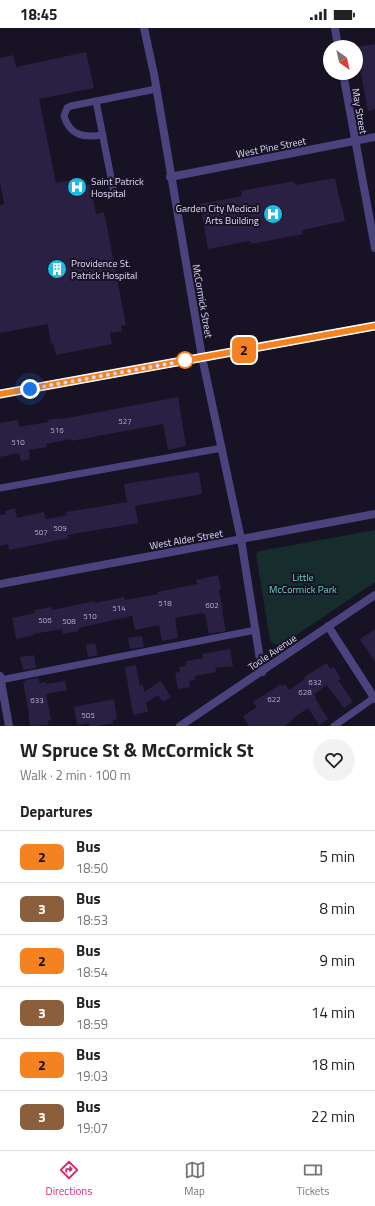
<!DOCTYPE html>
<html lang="en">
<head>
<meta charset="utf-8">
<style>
  :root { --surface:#fff; --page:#f2f2f2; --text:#222; --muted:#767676; --line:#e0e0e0; --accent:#db2777 }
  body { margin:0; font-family:"Titillium Web",sans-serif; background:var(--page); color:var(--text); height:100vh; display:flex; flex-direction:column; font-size:15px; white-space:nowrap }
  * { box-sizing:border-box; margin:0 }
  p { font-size:13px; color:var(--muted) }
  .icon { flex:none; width:22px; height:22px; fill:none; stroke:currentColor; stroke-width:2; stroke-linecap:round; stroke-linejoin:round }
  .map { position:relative; height:698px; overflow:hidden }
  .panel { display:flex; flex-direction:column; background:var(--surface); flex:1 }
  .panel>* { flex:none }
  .badge { padding:0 8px; border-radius:6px; font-size:14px; line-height:26px }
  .needle { width:26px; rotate:146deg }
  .buttons { position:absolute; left:323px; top:12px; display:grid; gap:8px }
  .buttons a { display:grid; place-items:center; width:40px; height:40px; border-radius:50%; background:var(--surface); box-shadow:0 1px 3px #0004; font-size:20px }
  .you { position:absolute; width:20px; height:20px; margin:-10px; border:3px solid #fff; border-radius:50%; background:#1a73e8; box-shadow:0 0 0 6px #1a73e833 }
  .map>.badge { position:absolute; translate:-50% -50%; box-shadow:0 0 0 2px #fff }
  h2 { padding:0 20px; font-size:15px; line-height:36px }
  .round { display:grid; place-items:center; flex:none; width:42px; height:42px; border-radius:21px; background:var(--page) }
  .overview { display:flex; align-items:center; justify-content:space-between; height:68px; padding:0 20px }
  h1 { font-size:19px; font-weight:700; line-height:30px }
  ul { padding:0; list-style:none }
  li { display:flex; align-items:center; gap:12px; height:52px; padding:0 20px; border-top:1px solid var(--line) }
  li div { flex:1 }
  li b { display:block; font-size:15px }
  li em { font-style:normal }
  li .badge { min-width:44px; font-weight:700; text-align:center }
  .status { display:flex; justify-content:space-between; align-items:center; height:28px; padding:0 20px; background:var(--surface); direction:ltr }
  .status svg { height:11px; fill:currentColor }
  .dock { display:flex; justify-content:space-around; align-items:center; height:56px; border-top:1px solid var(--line); background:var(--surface); font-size:11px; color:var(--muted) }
  .dock a { display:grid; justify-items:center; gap:2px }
  .dock .on { color:var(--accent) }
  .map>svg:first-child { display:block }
  .green { fill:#162c2d }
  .building { fill:#2a2043 }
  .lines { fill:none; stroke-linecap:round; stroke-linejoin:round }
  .service { stroke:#4a437d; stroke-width:7 }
  .minor { stroke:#4a437d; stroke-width:8 }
  .tertiary { stroke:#4a437d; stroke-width:8 }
  .secondary { stroke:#8a7cef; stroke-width:8 }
  .line-casing { stroke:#fff; stroke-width:9 }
  .line { stroke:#f58220; stroke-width:6 }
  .walk { stroke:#e0d9fa; stroke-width:4; stroke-dasharray:0 7.2 }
  .stop-dot { fill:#fff; stroke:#f58220; stroke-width:2 }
  .labels { text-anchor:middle; stroke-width:4; stroke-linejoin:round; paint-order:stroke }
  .number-label { font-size:8px; fill:#b2abcc }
  .street-label { font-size:10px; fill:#e0d9fa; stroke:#171224 }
  .poi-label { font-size:10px; fill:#e0d9fa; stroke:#171224; text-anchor:start }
  .park-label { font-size:10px; fill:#6ed2c3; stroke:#171224 }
</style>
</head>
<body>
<div class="status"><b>18:45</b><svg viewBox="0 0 49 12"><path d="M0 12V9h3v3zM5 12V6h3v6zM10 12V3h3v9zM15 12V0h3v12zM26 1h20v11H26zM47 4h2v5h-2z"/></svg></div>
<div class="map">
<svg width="375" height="698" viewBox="0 0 375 698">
  <rect width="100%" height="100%" fill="#171224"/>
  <path class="green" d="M375,502V554L285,615C279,617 273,618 270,612L257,533C256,528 255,525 260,523Z"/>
  <g class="building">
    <polygon points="375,16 375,81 368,83 356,19"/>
    <polygon points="86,24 94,60 39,71 56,155 80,150 82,158 90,156 96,186 104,184 126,297 121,298 122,303 110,305 112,316 56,327 53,315 51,316 48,296 0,305 0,177 4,176 0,153 0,30 13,27 16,39"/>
    <polygon points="335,150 341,178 342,178 345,193 302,202 303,206 251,216 250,213 208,221 200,176 242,168 241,163 294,153 295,157"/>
    <polygon points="178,369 186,418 168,422 163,396 71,413 71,411 46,416 47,419 29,422 30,431 21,433 19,425 0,429 0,395 18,392 19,399 48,394 48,392 62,390 62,391"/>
    <polygon points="199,444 202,466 135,478 138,495 68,507 69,510 9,522 8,516 0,518 0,487 6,486 5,483 15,480 17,490 44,484 46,491 67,487 66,484 127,474 124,456"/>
    <polygon points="218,547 221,561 219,562 223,582 222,582 226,603 209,606 205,586 203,586 202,585 175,590 178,610 162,613 159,597 135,602 132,588 79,600 79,603 63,606 62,601 33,606 34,607 16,611 12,590 35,585 35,582 51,579 52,582 95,573 95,575 124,569 125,572 158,566 157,564 197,556 196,552"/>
    <polygon points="375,601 375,634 360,611"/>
    <polygon points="142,608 144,619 130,621 128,610"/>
    <polygon points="95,615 98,627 88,629 86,617"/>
    <polygon points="230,621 233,638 215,640 216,644 195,648 195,652 189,653 190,659 178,661 175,645 180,644 179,639 186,638 186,633 203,630 202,626"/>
    <polygon points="34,627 36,640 23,642 20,629"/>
    <polygon points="327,635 330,641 334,639 341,651 338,652 353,674 344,680 327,657 314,666 316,669 315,670 328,691 319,697 308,680 292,691 293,692 284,698 249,698 243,688 257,679 253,674 281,656 282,658 285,656 289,662 305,651 304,649"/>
    <polygon points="136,637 140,658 143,657 144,664 161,653 171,669 163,674 158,667 146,675 148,684 133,687 125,639"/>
    <polygon points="38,650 40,655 46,654 46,656 65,653 67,662 46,666 51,692 48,693 48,697 30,698 28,686 29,686 23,654 25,654 25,652"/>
    <polygon points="114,671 117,691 113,692 113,695 98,698 90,698 89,695 77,697 74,679"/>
  </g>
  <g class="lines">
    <g class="service">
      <path d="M96,73L71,78L67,80L64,88C70,108 84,110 103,107"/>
      <polyline points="113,160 96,73 156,61"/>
      <polyline points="0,460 222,420"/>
      <polyline points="0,652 256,602"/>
      <polyline points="334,698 375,669"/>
    </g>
    <g class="minor">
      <polyline points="144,0 154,46 202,329 241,511 262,644"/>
      <polyline points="335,0 338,19"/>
      <polyline points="343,45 375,220"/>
      <polyline points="170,149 375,109"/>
      <polyline points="0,556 375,486"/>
      <polyline points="328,598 375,671"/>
      <polyline points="0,648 9,698"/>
    </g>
    <polyline class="tertiary" points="180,698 375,567"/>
    <polyline class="secondary" points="0,366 375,298"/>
  </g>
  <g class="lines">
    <defs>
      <polyline id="line" points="0,366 375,298"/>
    </defs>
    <use href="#line" class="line-casing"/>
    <use href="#line" class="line"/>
    <polyline class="walk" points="30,361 189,332 185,332"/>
  </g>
  <defs>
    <symbol id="hospital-disc" viewBox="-11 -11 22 22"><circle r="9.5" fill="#1dbce3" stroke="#171224"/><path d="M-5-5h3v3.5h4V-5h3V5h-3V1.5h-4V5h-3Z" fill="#fff"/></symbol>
    <symbol id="building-disc" viewBox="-11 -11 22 22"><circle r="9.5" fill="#1dbce3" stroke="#171224"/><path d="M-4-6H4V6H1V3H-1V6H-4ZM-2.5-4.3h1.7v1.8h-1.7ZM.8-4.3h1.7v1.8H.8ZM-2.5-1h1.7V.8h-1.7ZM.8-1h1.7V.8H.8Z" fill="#fff"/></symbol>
  </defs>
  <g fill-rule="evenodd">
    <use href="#hospital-disc" x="66" y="148" width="22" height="22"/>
    <use href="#hospital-disc" x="262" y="175" width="22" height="22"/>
    <use href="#building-disc" x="46" y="230" width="22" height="22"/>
  </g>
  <circle class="stop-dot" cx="185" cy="332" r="8"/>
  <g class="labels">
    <g class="number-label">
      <text x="125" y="396">527</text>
      <text x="57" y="405">516</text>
      <text x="18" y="417">510</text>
      <text x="60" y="503">509</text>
      <text x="41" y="507">507</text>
      <text x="165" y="578">518</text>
      <text x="212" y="580">602</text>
      <text x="119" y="583">514</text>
      <text x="90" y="591">510</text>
      <text x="45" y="595">506</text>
      <text x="69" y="596">508</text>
      <text x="315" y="657">632</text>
      <text x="305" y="667">628</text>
      <text x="274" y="674">622</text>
      <text x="37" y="675">633</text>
      <text x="88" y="690">505</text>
    </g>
    <g class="street-label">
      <text transform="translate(360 83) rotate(80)" y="4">May Street</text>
      <text transform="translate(271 119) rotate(-11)" y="4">West Pine Street</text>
      <text transform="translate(203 273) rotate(80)" y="4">McCormick Street</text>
      <text transform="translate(186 511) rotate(-10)" y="4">West Alder Street</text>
      <text transform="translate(272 624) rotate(-34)" y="4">Toole Avenue</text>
    </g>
    <g class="poi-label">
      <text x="91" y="157">Saint Patrick<tspan x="91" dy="12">Hospital</tspan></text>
      <text x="259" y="184" text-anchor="end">Garden City Medical<tspan x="259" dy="12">Arts Building</tspan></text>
      <text x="71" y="239">Providence St.<tspan x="71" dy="12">Patrick Hospital</tspan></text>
    </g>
    <g class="park-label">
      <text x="303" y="553">Little<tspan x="303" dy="12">McCormick Park</tspan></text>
    </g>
  </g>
</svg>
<div class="buttons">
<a><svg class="needle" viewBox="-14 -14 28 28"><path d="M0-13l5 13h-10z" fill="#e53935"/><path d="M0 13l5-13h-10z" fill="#767676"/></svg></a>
</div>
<div class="you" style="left:30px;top:361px"></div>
<b class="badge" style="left:244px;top:322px;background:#f58220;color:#111">2</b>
</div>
<section class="panel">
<div class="overview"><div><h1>W Spruce St &amp; McCormick St</h1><p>Walk · 2 min · 100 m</p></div><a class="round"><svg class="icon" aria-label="heart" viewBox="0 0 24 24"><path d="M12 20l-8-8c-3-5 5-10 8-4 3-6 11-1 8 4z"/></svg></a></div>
<h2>Departures</h2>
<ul>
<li><span class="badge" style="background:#f58220;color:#111">2</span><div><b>Bus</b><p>18:50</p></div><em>5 min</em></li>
<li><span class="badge" style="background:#8b5e3c;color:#fff">3</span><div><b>Bus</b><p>18:53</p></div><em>8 min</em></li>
<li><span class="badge" style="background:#f58220;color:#111">2</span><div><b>Bus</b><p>18:54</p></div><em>9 min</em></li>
<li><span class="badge" style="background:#8b5e3c;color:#fff">3</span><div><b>Bus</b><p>18:59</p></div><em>14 min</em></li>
<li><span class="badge" style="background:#f58220;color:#111">2</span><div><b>Bus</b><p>19:03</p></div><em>18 min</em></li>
<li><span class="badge" style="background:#8b5e3c;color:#fff">3</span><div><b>Bus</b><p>19:07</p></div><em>22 min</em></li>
</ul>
</section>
<nav class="dock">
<a class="on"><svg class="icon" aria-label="directions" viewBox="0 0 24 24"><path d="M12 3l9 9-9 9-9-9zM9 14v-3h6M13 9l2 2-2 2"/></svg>Directions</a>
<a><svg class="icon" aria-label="map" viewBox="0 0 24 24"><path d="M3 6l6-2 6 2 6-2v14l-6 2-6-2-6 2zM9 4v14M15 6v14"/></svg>Map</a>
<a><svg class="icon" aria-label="tickets" viewBox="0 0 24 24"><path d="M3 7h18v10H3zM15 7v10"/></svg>Tickets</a>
</nav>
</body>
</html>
